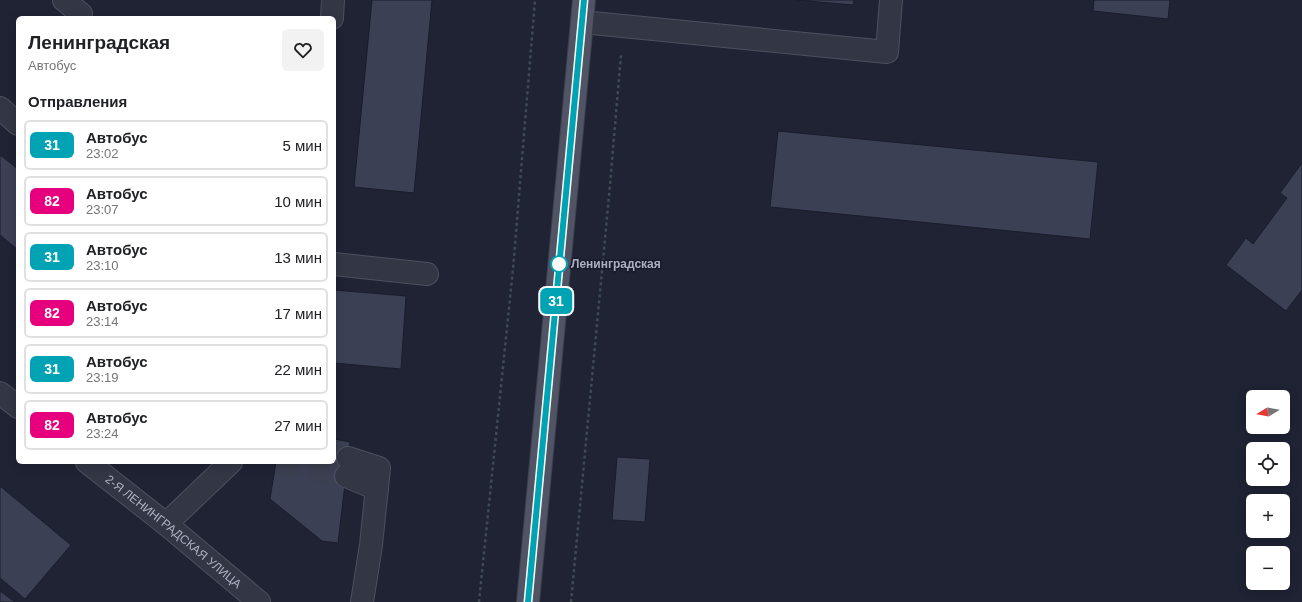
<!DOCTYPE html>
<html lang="ru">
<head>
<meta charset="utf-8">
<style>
  :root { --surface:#fff; --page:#f2f2f2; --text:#202124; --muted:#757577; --line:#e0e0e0 }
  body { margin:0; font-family:Arial,sans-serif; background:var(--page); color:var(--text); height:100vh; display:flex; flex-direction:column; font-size:15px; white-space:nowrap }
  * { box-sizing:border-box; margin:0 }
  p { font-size:13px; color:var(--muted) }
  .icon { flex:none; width:22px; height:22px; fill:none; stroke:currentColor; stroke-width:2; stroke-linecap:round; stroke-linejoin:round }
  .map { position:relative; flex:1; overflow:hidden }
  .details { position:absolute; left:16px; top:16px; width:320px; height:448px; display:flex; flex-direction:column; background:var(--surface); border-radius:6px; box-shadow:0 2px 10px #0003 }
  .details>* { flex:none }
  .badge { padding:0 8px; border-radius:6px; font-size:14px; line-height:26px }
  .needle { width:26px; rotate:259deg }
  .buttons { position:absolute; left:1246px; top:390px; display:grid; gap:8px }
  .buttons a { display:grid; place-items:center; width:44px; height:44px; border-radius:6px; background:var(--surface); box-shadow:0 2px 10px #0003; font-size:20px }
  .map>.badge { position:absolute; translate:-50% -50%; box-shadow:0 0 0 2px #fff }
  h2 { padding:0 12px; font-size:15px; line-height:36px }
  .round { display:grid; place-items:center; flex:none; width:42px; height:42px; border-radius:6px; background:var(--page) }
  .headline { display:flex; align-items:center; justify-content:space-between; height:68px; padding:0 12px }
  h1 { font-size:19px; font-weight:600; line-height:30px }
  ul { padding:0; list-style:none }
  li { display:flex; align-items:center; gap:12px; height:50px; margin:0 8px 6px; padding:0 4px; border:2px solid var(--line); border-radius:6px }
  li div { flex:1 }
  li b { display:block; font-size:15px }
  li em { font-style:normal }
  li .badge { min-width:44px; font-weight:700; text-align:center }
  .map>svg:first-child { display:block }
  .building { fill:#3c4055; stroke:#1a1d2b }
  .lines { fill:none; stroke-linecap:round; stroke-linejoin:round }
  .minor-tunnel { stroke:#3b3f50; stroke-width:22; stroke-dasharray:22 11; stroke-linecap:butt }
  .minor-casing { stroke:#4d5060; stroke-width:24 }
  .major-casing { stroke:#3c3f4e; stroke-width:24 }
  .path { stroke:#3f4b53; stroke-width:2.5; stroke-dasharray:3 3; stroke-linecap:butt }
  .minor { stroke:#333645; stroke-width:22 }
  .major { stroke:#505465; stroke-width:22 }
  .line-casing { stroke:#fff; stroke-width:9 }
  .line { stroke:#00a3b4; stroke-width:6 }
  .stop-dot { fill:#fff; stroke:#00a3b4; stroke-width:2 }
  .labels { text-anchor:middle; stroke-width:3; stroke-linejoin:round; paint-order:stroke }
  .stop-label { font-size:12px; font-weight:bold; fill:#acafc2; stroke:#181b29; text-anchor:start }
  .street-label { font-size:12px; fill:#acafc2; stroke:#181b29 }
</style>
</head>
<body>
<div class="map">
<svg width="1302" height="602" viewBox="0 0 1302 602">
  <rect width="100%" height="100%" fill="#1f2334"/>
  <g class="building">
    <polygon points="372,0 432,0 414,193 354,187"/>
    <polygon points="797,0 854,0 853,5"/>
    <polygon points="1094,0 1170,0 1168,19 1093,11"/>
    <polygon points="778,131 1098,162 1090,239 770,207"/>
    <polygon points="0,155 18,169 18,250 0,235"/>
    <polygon points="1302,163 1302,290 1286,311 1226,265 1246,238 1253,244 1287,198 1280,193"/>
    <polygon points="334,290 406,296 401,369 334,363"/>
    <polygon points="334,439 350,442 338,543 322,541 270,499 276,462 334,462"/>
    <polygon points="617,457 650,459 645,522 612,520"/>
    <polygon points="0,486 71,545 25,599 0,578"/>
    <polygon points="0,591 15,602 0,602"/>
  </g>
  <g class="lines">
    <g class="minor-tunnel">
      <polyline points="334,456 348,458"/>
      <polyline points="277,462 346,476"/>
    </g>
    <defs>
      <g id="minor">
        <polyline points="64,0 81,14"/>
        <polyline points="332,18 333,0"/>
        <polyline points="582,22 887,52 891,0"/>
        <polyline points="0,108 18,124"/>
        <polyline points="334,264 427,274"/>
        <polyline points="0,393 18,407"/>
        <polyline points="348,458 379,468 371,545 362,602"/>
        <path id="s1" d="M87,462L166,524L259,602"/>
        <polyline points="346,476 377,489"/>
        <polyline points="166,524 231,462"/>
      </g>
      <polyline id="major" points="528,602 584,0"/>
    </defs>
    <use href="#minor" class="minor-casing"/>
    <use href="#major" class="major-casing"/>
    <g class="path">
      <polyline points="479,602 513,269 535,0"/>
      <polyline points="571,602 609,196 621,55"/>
    </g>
    <use href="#minor" class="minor"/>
    <use href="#major" class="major"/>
  </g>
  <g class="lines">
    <defs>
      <polyline id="line" points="528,602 584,0"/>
    </defs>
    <use href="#line" class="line-casing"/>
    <use href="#line" class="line"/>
  </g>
  <circle class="stop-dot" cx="559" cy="264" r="8"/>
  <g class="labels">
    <g class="stop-label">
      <text x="571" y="268">Ленинградская</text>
    </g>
    <g class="street-label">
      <text dy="4" stroke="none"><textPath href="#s1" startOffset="111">2-Я ЛЕНИНГРАДСКАЯ УЛИЦА</textPath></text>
    </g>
  </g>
</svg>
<div class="buttons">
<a><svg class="needle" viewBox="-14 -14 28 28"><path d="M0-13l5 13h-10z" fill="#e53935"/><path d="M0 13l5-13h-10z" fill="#757577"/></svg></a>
<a><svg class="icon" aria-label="locate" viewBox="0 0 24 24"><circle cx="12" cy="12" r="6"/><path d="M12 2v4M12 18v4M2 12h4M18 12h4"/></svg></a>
<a>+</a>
<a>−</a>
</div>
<b class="badge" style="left:556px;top:301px;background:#00a3b4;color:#fff">31</b>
<section class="details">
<div class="headline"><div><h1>Ленинградская</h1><p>Автобус</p></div><a class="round"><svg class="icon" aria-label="heart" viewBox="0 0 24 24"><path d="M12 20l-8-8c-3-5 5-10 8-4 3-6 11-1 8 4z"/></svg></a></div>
<h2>Отправления</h2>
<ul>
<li><span class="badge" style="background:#00a3b4;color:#fff">31</span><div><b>Автобус</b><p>23:02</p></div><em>5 мин</em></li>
<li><span class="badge" style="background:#e6007e;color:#fff">82</span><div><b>Автобус</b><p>23:07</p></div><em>10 мин</em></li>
<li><span class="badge" style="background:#00a3b4;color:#fff">31</span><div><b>Автобус</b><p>23:10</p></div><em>13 мин</em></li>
<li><span class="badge" style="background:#e6007e;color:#fff">82</span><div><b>Автобус</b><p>23:14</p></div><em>17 мин</em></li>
<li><span class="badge" style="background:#00a3b4;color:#fff">31</span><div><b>Автобус</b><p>23:19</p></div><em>22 мин</em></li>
<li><span class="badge" style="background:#e6007e;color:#fff">82</span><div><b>Автобус</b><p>23:24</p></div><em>27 мин</em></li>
</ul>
</section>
</div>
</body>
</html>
